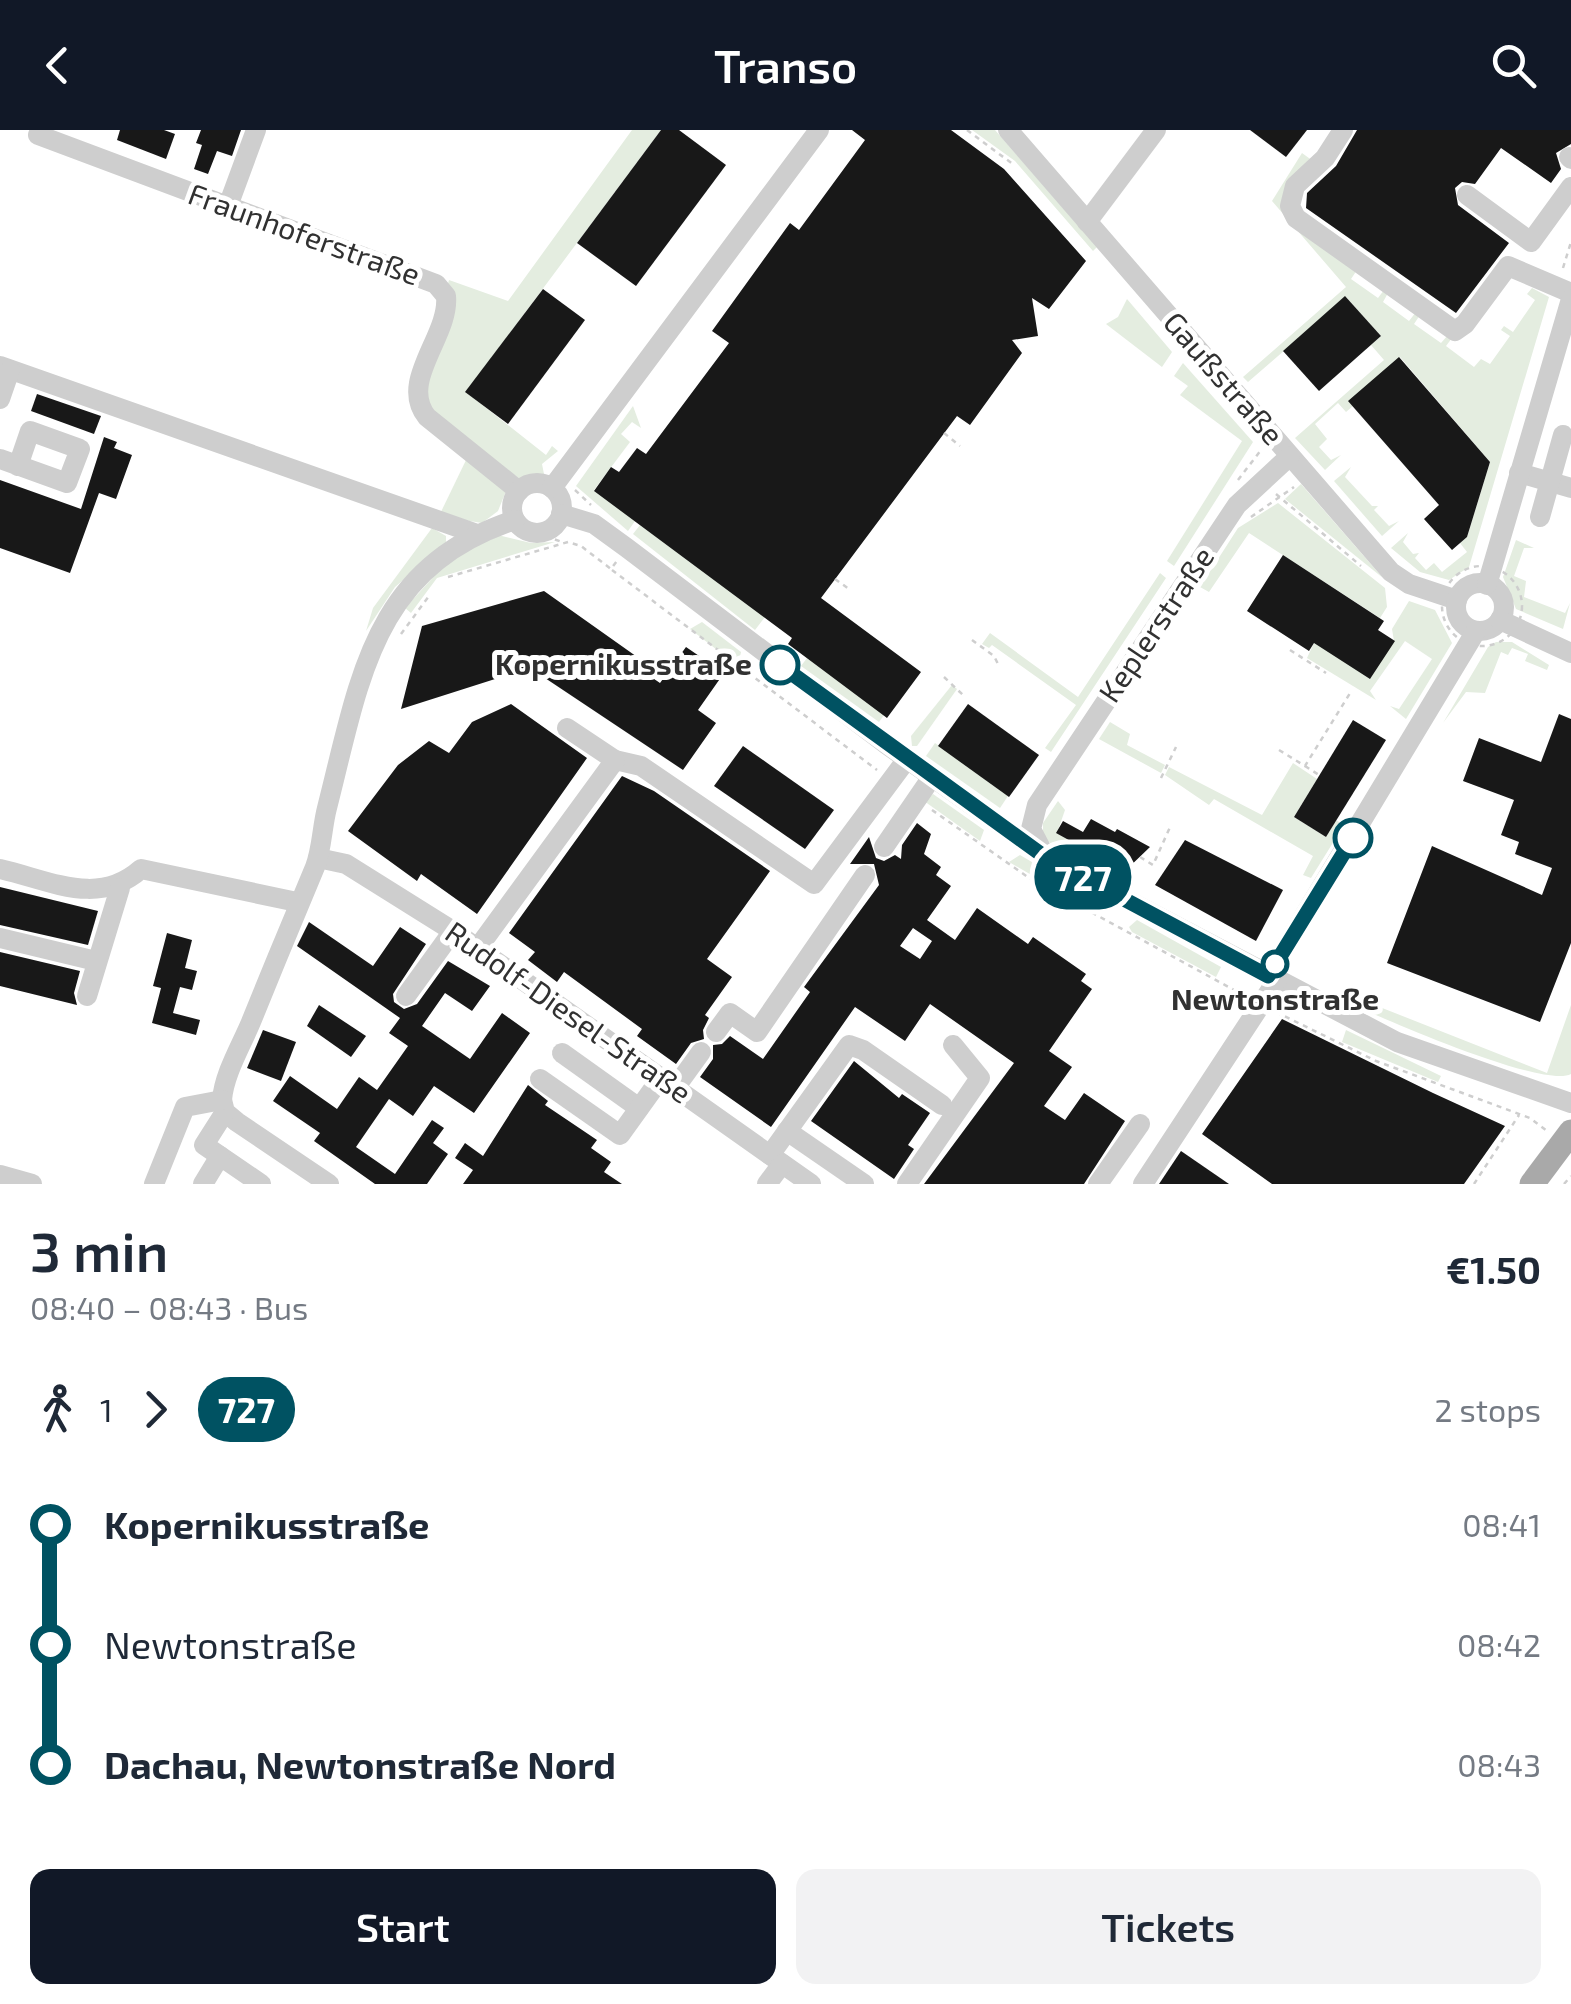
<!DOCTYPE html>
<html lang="en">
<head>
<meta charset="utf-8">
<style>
  :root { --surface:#fff; --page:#f2f2f3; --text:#1f2937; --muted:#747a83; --accent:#111827 }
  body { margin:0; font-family:"Exo 2",sans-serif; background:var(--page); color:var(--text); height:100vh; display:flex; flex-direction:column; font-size:38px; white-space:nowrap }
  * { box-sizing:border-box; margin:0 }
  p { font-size:32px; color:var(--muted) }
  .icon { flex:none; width:55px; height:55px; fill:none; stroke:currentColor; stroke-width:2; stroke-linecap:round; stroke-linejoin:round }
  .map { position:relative; height:1054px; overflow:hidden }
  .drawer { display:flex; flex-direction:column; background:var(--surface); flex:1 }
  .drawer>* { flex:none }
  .badge { padding:0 20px; border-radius:32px; font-size:35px; line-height:65px }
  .map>.badge { position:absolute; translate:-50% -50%; box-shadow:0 0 0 5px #fff }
  .legs { display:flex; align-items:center; gap:15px; height:110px; padding:0 30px; font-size:32px }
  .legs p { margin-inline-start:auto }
  .headline { display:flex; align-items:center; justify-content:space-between; height:170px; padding:0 30px }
  h1 { font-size:55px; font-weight:600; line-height:75px }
  .button { display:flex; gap:20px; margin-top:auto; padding:20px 30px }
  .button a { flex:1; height:115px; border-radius:20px; background:var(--accent); color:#fff; font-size:40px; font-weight:600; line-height:115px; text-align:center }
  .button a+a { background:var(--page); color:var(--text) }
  ul { padding:0 30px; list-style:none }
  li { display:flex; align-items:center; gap:35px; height:120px; font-size:38px }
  li i { display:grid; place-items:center; width:15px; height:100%; margin:0 12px; background:currentColor }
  li i::after { content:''; width:25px; height:25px; margin:-12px; border:8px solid; border-radius:50%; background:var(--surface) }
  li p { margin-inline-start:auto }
  li:first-child i { background:linear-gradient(#0000 50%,currentColor 0) }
  li:last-child i { background:linear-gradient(currentColor 50%,#0000 0) }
  header { display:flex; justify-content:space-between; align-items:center; height:130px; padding:0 30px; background:var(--accent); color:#fff; font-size:45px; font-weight:600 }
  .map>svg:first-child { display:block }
  .green { fill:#e4ede0 }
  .building { fill:#181818; fill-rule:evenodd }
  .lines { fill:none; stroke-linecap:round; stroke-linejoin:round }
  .path { stroke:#cecece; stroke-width:2.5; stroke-dasharray:5 5; stroke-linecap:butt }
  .minor { stroke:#cecece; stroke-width:20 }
  .major { stroke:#a9a9a9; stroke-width:25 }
  .line-1-casing { stroke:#fff; stroke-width:22 }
  .line-1 { stroke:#005262; stroke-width:15 }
  .stop-1-dot { fill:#fff; stroke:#005262; stroke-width:5 }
  .labels { text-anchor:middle; stroke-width:10; stroke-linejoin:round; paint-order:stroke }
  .street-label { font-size:30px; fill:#313131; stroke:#fff }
  .stop-label { font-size:30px; font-weight:bold; fill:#313131; stroke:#fff; text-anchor:end }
</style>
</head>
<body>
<header><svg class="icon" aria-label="back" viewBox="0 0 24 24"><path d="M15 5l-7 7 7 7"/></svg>Transo<svg class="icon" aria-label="search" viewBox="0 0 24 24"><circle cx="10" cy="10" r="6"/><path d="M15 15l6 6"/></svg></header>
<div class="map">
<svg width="1571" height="1054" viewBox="0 0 1571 1054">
  <rect width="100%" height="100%" fill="#fff"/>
  <g class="green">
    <polygon points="632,0 661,0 466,262 546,325 552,316 558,321 542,334 544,344 520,349 432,284 423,266 447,157 449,150 508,171"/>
    <polygon points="972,0 995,0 1097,117 1093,121 1015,31"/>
    <polygon points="1302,23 1313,31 1285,64 1357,140 1351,149 1378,168 1384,160 1388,163 1383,172 1409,191 1416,182 1420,185 1414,194 1441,213 1448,205 1452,208 1446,216 1474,237 1481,229 1490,234 1510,206 1501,200 1504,196 1513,202 1535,170 1527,164 1532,158 1549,167 1469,437 1449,450 1420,442 1391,418 1408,403 1403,412 1413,424 1419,423 1415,428 1426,440 1434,433 1442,442 1467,422 1460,413 1467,407 1490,332 1400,227 1353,276 1346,282 1338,273 1315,294 1327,309 1319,317 1331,330 1341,325 1325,340 1295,308 1384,230 1371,215 1381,206 1346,167 1248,252 1243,247 1346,157 1272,71"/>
    <polygon points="1127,169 1172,222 1162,237 1106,194 1118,187"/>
    <polygon points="1183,233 1253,312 1174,436 1167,431 1242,311 1180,265 1188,256 1174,246"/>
    <polygon points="633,276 641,298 632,292 621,304 630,312 594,360 635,391 628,401 576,356"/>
    <polygon points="468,326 506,361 498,381 482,393 439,386"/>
    <polygon points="1351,337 1345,347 1372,376 1378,376 1374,380 1389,396 1399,391 1382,406 1334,351"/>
    <polygon points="1301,354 1383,448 1285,369"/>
    <polygon points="1278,373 1385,458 1387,477 1380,488 1249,403 1209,462 1200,457 1238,398"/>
    <polygon points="640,395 765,487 755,500 633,404"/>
    <polygon points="432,398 446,406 446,413 395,457 366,501 373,478"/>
    <polygon points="498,405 531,413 555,412 437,448 411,483 405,478 449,430"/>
    <polygon points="1516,410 1534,418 1524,418 1514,446 1526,451 1524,467 1565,483 1570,473 1563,499 1516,479 1503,447"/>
    <polygon points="1160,443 1166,448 1051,622 1045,618 1076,575 992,515 989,518 982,514 990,503 1078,567"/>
    <polygon points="1409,471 1435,480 1452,513 1406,589 1390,576 1399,579 1432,529 1405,511 1370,561 1376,570 1307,528 1314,513 1394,511 1392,499"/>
    <polygon points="702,492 741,522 738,536 690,499"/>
    <polygon points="1496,512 1512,512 1549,535 1547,540 1525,531 1528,524 1512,518 1508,525 1501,522 1485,563 1466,562 1443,593 1488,517"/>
    <polygon points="807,528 884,585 879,592 801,536"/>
    <polygon points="952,555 957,559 917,616 912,616 911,606"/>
    <polygon points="1110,592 1130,604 1127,615 1165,635 1161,643 1099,609"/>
    <polygon points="935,613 1008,666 1000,678 926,626"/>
    <polygon points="1293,633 1317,649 1294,687 1326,707 1336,690 1344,695 1311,748 1303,745 1313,726 1214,669 1209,675 1165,645 1169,637 1262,685"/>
    <polygon points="933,664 984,700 980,711 924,671"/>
    <polygon points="1058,671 1065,680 1057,703 1095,725 1089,735 1043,709 1043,693"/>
    <polygon points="1020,725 1076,758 1071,768 1009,732"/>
    <polygon points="1137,790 1221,837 1216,847 1132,802 1129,797"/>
    <path d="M1367,872L1547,943L1571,875V944C1544,958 1398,895 1365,880Z"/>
    <polygon points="1346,900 1441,946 1438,952 1342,912"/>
  </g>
  <g class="building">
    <polygon points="120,0 164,0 175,4 166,29 117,10"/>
    <polygon points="201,0 241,0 232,26 217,21 208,44 194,39 202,15 196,13"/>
    <polygon points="661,0 679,0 726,35 636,156 577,113"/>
    <polygon points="852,0 951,0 1004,39 1086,131 1049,179 1032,168 1038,206 1012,210 1022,223 970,295 957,286 821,468 921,542 887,588 788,514 792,508 594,361 611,337 619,342 637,318 646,324 729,213 712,201 790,93 799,100 865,10"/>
    <polygon points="1250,0 1307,0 1286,27"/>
    <polygon points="1357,0 1571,0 1571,14 1556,23 1561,39 1551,53 1501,18 1475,54 1462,52 1455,58 1458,75 1509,113 1456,183 1306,78 1307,63 1336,36"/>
    <polygon points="543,159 585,190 508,294 465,262"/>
    <polygon points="1345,166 1381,206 1319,261 1283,221"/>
    <polygon points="1399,227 1490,332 1467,407 1452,420 1424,389 1439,375 1348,271"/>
    <polygon points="37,264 101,286 94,304 31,281"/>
    <polygon points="104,307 117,312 114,318 132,325 116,369 99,363 70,443 0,418 0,350 81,379"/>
    <polygon points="1283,425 1384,491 1378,500 1395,511 1370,549 1314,513 1309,521 1247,481"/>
    <polygon points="544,461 640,529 635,536 660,553 686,517 724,543 698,580 716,593 683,640 530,538 401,579 422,496"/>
    <polygon points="511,574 587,628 477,784 421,744 417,751 348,701 398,635 429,611 449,623 472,592"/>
    <polygon points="968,574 1039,625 1009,667 938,616"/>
    <polygon points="1559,584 1571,589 1571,813 1540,892 1387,833 1432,716 1542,765 1552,738 1515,724 1519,712 1501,705 1514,670 1463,651 1479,608 1541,632"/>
    <polygon points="1353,590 1386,610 1326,707 1294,687"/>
    <polygon points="743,616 834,680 805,719 714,656"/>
    <polygon points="622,646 654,661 770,741 707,829 732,847 705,885 709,888 703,900 704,909 691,913 676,934 637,906 642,899 564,842 557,852 528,830 535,822 509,803"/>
    <polygon points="1091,689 1115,702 1117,699 1150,717 1125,741 1056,703 1063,691 1083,702"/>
    <path d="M917,693L931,704L924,724L941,737L936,745L951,756L927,790L955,810L977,778L1028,814L1033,807L1086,844L1081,851L1092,859L1049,921L1072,937L1044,976L1065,990L1084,963L1125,991L1084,1054H924L1014,933L930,874L905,911L855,877L771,997L700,947L713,929V915L722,914L730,906L763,929L810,862L804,857L879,755L874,734H850L869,707L876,728L884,731L895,725L901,729L902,715ZM913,798L932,811L920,829L900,816Z"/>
    <polygon points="1185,710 1283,760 1256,811 1155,755"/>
    <polygon points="0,757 98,781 88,815 0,795"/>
    <polygon points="309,792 373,836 400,797 426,814 393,864 394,872 404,879 417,874 448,831 490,856 472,881 445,863 422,896 470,929 502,883 530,903 474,983 434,956 413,986 389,969 356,1017 395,1044 432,990 444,998 433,1013 448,1024 427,1054 375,1054 314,1011 320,1003 273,971 290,946 337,979 359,947 377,960 408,916 389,903 400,888 297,816"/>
    <polygon points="167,803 192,810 185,838 197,841 192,860 180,857 173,883 200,890 196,905 152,893 161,858 153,856"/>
    <polygon points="0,822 80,841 74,863 77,875 0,856"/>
    <polygon points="319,875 366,906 351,927 307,896"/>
    <polygon points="1282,889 1433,963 1505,996 1464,1054 1272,1054 1202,1004"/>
    <polygon points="263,900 296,912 281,951 247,938"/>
    <polygon points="854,931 899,968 902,964 930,983 908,1015 914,1019 894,1049 811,991"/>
    <polygon points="528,955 548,971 545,975 597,1010 591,1018 611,1032 604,1042 622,1054 463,1054 473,1040 455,1028 465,1013 483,1026"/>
    <polygon points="1181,1021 1229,1054 1159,1054"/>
  </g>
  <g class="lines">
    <g class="path">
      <polyline points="967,0 1014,35"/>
      <polyline points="1563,138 1571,112"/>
      <polyline points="944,303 960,316"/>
      <polyline points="1238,350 1261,320"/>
      <polyline points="575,360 591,375"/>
      <polyline points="1276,364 1361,436"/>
      <polyline points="1251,387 1294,357"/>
      <polyline points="536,403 562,412"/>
      <circle cx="1482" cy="476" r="40"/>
      <polyline points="612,440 877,640"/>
      <polyline points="448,447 568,412 581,416 611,439 617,431"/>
      <polyline points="835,449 849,459"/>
      <polyline points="401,504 429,466"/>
      <polyline points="972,510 994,526 998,534"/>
      <polyline points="1290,520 1326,543"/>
      <polyline points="648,540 652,548"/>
      <polyline points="944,547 963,565"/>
      <polyline points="1279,620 1305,636 1352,560"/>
      <polyline points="1305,636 1319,645"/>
      <polyline points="1161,648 1176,617"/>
      <polyline points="932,680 1032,750 1247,867"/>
      <polyline points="1140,727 1153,735 1171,695"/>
      <polyline points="1276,882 1376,931 1530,988 1547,1001"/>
      <polyline points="1474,1054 1519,985"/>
      <polyline points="1564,1054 1571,1046"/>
    </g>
    <g class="minor">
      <path d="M40,0L38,5L436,154L446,166C450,206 398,251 427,287L519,361"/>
      <polyline points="1008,0 1391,442 1409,454 1457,470"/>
      <polyline points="1343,0 1325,28 1295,56 1290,76 1296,88 1455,201 1465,194 1508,136 1571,163"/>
      <polyline points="1569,27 1571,29"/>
      <polyline points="1467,65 1531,112 1571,57"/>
      <polyline points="228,76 256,0"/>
      <polyline points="1087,92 1156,0"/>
      <polyline points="0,236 474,403"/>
      <polyline points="0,269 10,240"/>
      <polyline points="0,329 67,353 80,319 30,301 18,336"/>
      <polyline points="1519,343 1571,358"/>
      <circle cx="537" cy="378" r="25"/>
      <polyline points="552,358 819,0"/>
      <polyline points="561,384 594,394 627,418 886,614 1045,727 1397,912 1571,973"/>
      <polyline points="1540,387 1563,305"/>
      <circle cx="1480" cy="477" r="24"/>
      <polyline points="1487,455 1571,169"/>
      <polyline points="1500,490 1571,523"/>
      <polyline points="615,630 641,636 814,754 907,629"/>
      <polyline points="884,717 932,647"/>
      <polyline points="1045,726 1031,699 1037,675 1237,375 1290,326"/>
      <polyline points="318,728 346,734 453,801 811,1054"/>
      <path d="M0,739C52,751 98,777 141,739L297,772"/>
      <polyline points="0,808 96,831"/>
      <polyline points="477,819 615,630 567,598"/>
      <polyline points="1268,846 1476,501"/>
      <polyline points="87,866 120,758"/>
      <polyline points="406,866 453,801"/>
      <polyline points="716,902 730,883 757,902 865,745"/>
      <polyline points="562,923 639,978"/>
      <polyline points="540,949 620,1005 661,948"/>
      <polyline points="675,958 701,922"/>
      <path d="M222,970C224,944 241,916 251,892C272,840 293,789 315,737C322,719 322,697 327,678C360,549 372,437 515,390"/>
      <polyline points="222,970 225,982 237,992 329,1054"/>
      <polyline points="225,982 204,1015 261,1054"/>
      <polyline points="787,1001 864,1054"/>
      <polyline points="770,1025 849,915 863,920 942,975"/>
      <polyline points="0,1045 32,1054"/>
      <polyline points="154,1054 185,977 222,970"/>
      <polyline points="203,1054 220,1026"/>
      <polyline points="767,1054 782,1034"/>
      <polyline points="907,1054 980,948 953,915"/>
      <polyline points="1098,1054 1140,994"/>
      <polyline points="1143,1054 1277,850"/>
    </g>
    <polyline class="major" points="1532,1054 1571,1002"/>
  </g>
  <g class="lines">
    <defs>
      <polyline id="line-1" points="780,535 1045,727 1268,846 1353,708"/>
    </defs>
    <use href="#line-1" class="line-1-casing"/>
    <use href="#line-1" class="line-1"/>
  </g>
  <g class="stop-1-dot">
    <circle cx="780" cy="535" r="18"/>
    <circle cx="1353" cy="708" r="18"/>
    <circle cx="1275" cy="834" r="12"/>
  </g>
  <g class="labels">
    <g class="street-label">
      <text transform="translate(304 105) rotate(20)" y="10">Fraunhoferstraße</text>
      <text transform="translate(1223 249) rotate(49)" y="10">Gaußstraße</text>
      <text transform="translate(1157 495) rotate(-56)" y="10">Keplerstraße</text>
      <text transform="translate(568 883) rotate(35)" y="10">Rudolf-Diesel-Straße</text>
    </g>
    <g class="stop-label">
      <text x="752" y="545">Kopernikusstraße</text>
      <text x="1275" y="880" text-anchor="middle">Newtonstraße</text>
    </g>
  </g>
</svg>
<b class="badge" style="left:1083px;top:747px;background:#005262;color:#fff">727</b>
</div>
<section class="drawer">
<div class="headline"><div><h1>3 min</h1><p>08:40 – 08:43 · Bus</p></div><b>€1.50</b></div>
<div class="legs"><svg class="icon" aria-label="walk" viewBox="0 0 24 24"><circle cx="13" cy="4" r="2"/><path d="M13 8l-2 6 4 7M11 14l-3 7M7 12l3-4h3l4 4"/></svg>1<svg class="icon" aria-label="forward" viewBox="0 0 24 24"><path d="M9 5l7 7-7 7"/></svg><b class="badge" style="background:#005262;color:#fff">727</b><p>2 stops</p></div>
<ul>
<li><i style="color:#005262"></i><b>Kopernikusstraße</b><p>08:41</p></li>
<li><i style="color:#005262"></i><span>Newtonstraße</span><p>08:42</p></li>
<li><i style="color:#005262"></i><b>Dachau, Newtonstraße Nord</b><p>08:43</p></li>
</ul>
<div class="button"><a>Start</a><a>Tickets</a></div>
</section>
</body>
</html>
